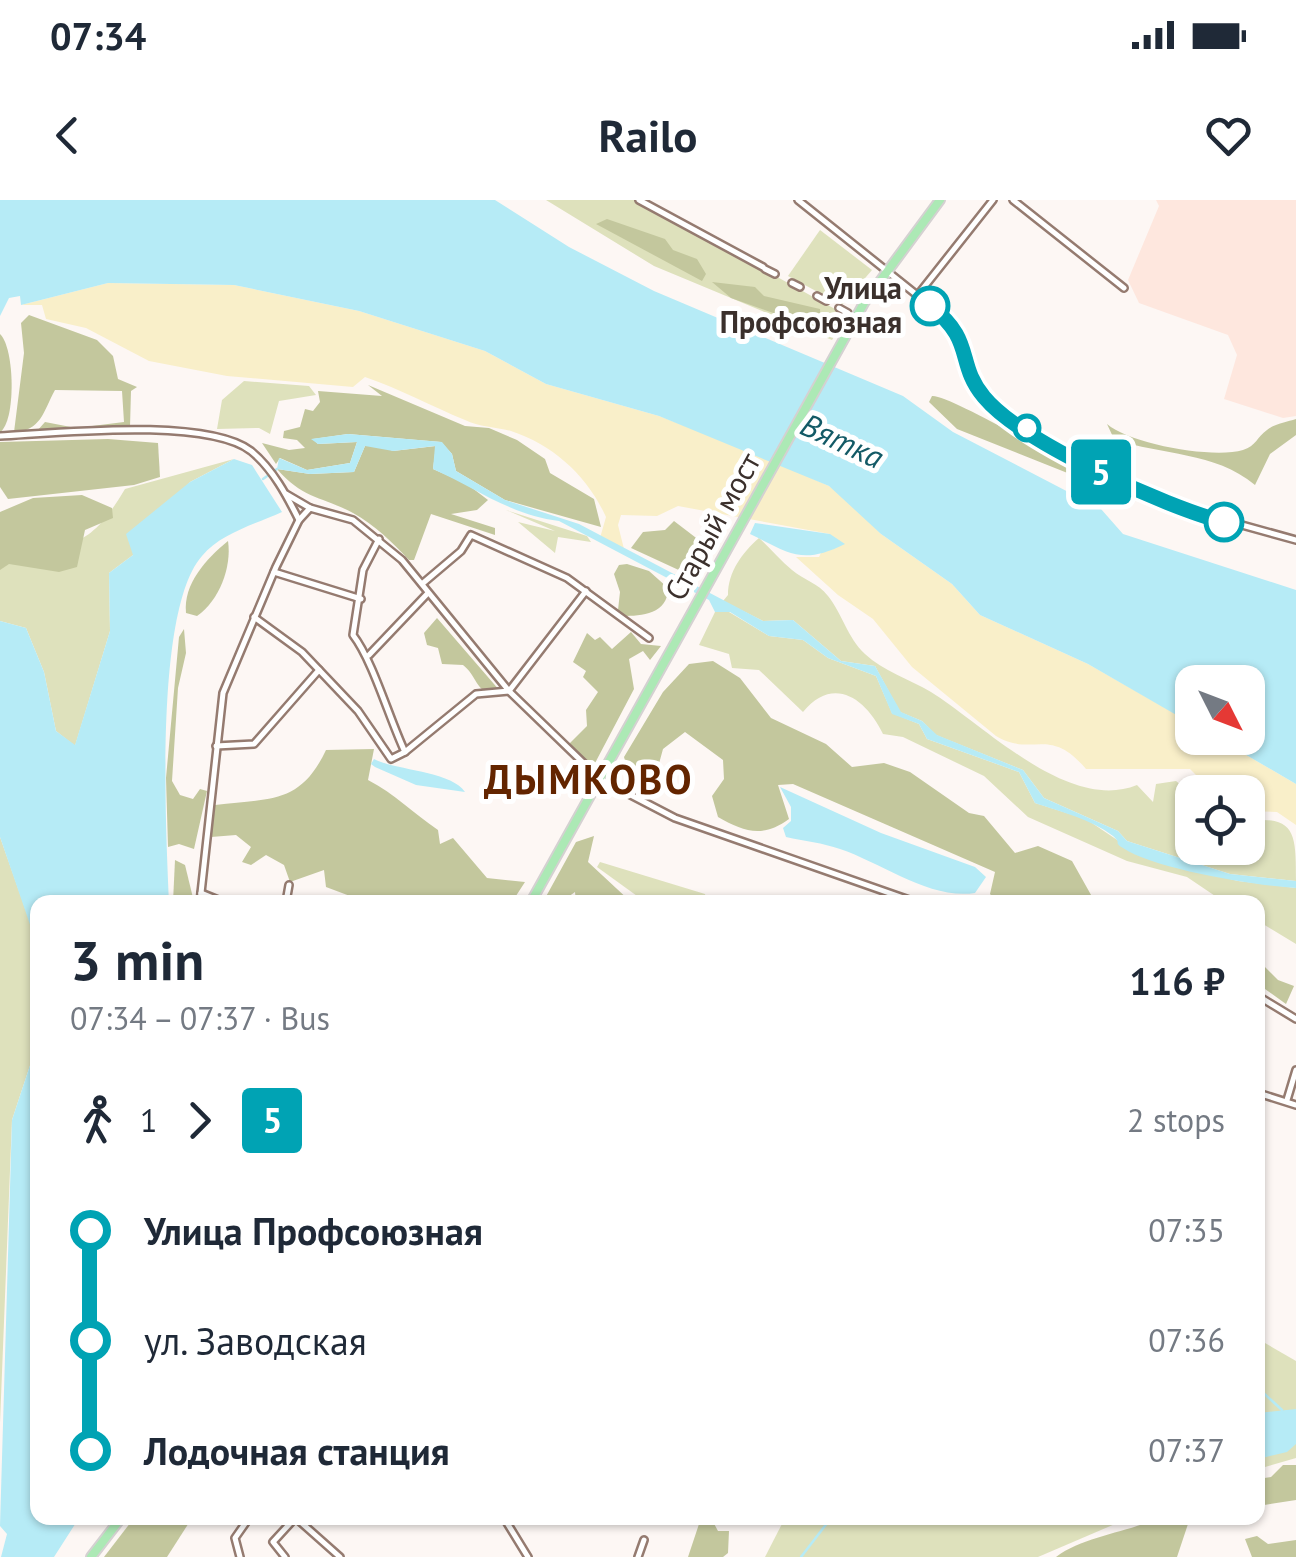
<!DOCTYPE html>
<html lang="en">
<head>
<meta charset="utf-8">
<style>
  :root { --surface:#fff; --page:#f6f6f7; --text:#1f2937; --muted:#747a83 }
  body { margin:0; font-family:"PT Sans",sans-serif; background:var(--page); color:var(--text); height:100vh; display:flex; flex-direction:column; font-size:38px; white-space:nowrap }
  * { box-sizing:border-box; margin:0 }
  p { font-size:32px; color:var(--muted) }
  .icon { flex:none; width:55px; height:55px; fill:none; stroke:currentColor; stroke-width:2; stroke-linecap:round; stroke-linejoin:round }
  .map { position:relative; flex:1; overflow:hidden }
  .side { position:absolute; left:30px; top:695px; width:1235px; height:630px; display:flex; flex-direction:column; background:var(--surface); border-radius:20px; box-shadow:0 2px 8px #0004 }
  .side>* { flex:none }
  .badge { padding:0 20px; border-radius:8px; font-size:35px; line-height:65px }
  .needle { width:65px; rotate:132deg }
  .controls { position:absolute; left:1175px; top:465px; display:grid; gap:20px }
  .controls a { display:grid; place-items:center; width:90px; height:90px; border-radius:20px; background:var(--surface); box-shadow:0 2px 8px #0004; font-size:50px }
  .map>.badge { position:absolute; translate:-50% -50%; box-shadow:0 0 0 5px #fff }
  .legs { display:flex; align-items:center; gap:15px; height:110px; padding:0 40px; font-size:32px }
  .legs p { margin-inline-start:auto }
  .headline { display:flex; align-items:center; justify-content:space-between; height:170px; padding:0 40px }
  h1 { font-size:55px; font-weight:600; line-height:75px }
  ul { padding:0 40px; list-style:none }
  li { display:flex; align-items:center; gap:35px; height:110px; font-size:38px }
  li i { display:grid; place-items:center; width:15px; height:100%; margin:0 12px; background:currentColor }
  li i::after { content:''; width:25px; height:25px; margin:-12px; border:8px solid; border-radius:50%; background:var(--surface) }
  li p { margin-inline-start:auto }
  li:first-child i { background:linear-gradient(#0000 50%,currentColor 0) }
  li:last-child i { background:linear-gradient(currentColor 50%,#0000 0) }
  .status { display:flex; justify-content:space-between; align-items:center; height:70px; padding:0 50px; background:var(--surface); direction:ltr }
  .status svg { height:28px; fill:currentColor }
  header { display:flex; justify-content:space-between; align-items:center; height:130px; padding:0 40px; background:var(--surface); font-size:45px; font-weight:600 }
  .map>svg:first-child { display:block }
  .built { fill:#fee7de }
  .green { fill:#dee1bc }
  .forest { fill:#c3c79d }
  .sand { fill:#f9efc9 }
  .water { fill:#b6ebf6 }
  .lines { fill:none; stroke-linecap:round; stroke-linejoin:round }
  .stream { stroke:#b6ebf6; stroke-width:2.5 }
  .minor-casing { stroke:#957b70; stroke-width:10 }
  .major-casing { stroke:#d4d1d1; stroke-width:12 }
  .minor { stroke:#fff; stroke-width:5 }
  .major { stroke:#ace9b5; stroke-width:8 }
  .line-1-casing { stroke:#fff; stroke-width:22 }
  .line-1 { stroke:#00a3b4; stroke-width:15 }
  .stop-1-dot { fill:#fff; stroke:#00a3b4; stroke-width:5 }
  .labels { text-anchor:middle; stroke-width:10; stroke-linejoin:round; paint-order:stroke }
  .stop-label { font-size:30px; font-weight:bold; fill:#3b302c; stroke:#fff; text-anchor:end }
  .street-label { font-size:30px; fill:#3b302c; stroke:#fff }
  .water-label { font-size:32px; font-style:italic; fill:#135a66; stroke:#fff }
  .district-label { font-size:40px; font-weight:bold; letter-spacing:2.5px; fill:#632500; stroke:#fff }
</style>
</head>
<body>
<div class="status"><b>07:34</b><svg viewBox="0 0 49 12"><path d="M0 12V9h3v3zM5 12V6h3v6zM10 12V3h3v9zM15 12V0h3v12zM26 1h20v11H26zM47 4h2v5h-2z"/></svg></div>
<header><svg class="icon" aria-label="back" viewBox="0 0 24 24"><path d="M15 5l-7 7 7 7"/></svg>Railo<svg class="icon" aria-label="heart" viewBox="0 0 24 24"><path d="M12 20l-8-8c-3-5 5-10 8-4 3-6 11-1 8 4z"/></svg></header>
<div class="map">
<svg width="1296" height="1357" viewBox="0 0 1296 1357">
  <rect width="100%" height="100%" fill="#fdf7f4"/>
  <polygon class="built" points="1156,0 1296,0 1296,216 1283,218 1224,199 1237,155 1228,135 1139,103 1128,80 1159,6"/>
  <g class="green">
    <polygon points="546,0 638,0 844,114 833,128 835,135 832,140 654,66"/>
    <polygon points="820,30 872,70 842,105 788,76"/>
    <polygon points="244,181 309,186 316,195 279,201 270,234 259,228 217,229 222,200"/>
    <path d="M234,259L190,282L133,355L109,373L110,431L75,546L56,531L44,472L26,428L0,421V352C68,347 88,352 125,289Z"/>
    <polygon points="506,310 587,336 591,342 558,337 555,353 518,322 555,331"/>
    <path d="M759,338C770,348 780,360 792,370C804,380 818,383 828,396C843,415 847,437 865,454C883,471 909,479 931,492C984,525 1069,613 1137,585L1153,602L1156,584L1176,581L1192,594V648H1248V621C1296,615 1296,635 1296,681L1230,674L1127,641L1118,631L1044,598L1023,570L936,535L922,521L900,512L875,466L841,461L793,420L763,421L723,401L728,395C728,372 742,353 759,338Z"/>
    <path d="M715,412H729L769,436L803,440L828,458L876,476L892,513L919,524L927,539L1019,572L1035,603L1086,619L1141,656L1238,681L1296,688V744L1258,721V702H1224L1187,677L1127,661L1028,617L984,576L903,537L883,534C866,498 833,475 803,512L759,470L732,468L729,454L699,445Z"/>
    <polygon points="0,637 38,745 37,844 12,920 0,1223"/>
    <polygon points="600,662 705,694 707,702 644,701 597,667"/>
    <polygon points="1258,1139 1296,1161 1296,1258 1258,1269"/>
    <polygon points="785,1318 1129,1318 1038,1357 765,1357"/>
  </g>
  <g class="forest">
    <polygon points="607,19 665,39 673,50 697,59 706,74 702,81 596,24"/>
    <polygon points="712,82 755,87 764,96 820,109 821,125 818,129 731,98"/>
    <path d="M29,115L97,140L113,156L118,179L137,187L131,191L130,227L37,231L45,222L76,228L124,222L122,191L55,190C43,212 41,231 14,232L24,153L21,123Z"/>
    <path d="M0,134C15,148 16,222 0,232Z"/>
    <polygon points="368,185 465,226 489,228 517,240 545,259 550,273 594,299 601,327 505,300 456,271 452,254 441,242 348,234 313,239 318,244 357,242 350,263 307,270 280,258 276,264 262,243 289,250 305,248 297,240 283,238 284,231 300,227 305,209 313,211 320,202 318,191 382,196"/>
    <path d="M932,196C947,194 1053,256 1076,267L1075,276L957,229L929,202Z"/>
    <path d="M1296,219V235L1270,254L1255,285C1214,251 1163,256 1114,239L1107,224C1130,244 1213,259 1243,250C1256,246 1257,237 1267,230C1274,224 1287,222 1296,219Z"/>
    <polygon points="108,239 158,243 160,277 134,285 8,299 0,287 0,242"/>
    <path d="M378,245L393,251L436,246L433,269L467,284L488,300L477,310L451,314L495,328V335L431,314L414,360H409C392,342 375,325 353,313C321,296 303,299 277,269L310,274L354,272L365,246Z"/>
    <polygon points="82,295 112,308 113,318 85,330 77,367 59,372 9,364 0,370 0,312 33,298"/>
    <polygon points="674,321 708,347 709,356 696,378 631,348 643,332 665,330"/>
    <path d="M228,341C232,367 219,401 197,416L186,413C183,384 206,359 228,341Z"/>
    <path d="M627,364L649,371L668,388C668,414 642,416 622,416L618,410L620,392L614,374L619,365Z"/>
    <path d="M437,418L500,491C476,498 478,476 463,465L442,464L438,448L427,445L424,433Z"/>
    <polygon points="184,429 186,453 178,488 172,581 180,595 193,599 200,589 207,591 194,649 179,644 168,647 166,578 179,437"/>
    <polygon points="631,432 641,444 661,446 650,460 643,451 629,459 634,489 594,565 589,566 569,544 587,526 586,510 598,492 583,477 586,471 573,462 587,433 595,440 600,437 612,449"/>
    <path d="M713,461L740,478L771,518L826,544L852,567L884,563L910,572L969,613L984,616L1015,653L1038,646L1072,661L1095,702H997L990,694L995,672L793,584L778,585L789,619C763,638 744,632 718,617L712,596L724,579L723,560L685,532L663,549L654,582L630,578L624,557L663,492L689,464Z"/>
    <path d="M374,549L368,580C395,594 413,613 438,630L440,644L453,638L487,678L525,682L512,702H356L358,699L326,687L324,670L290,682L284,665L266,655L251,665L242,662L251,647L236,635L211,637L215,605C270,598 300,605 326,550Z"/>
    <polygon points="594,636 588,662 631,702 576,702 575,692 561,702 543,702 576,642"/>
    <polygon points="175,660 185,665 194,702 173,702"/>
    <polygon points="1258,760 1278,780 1294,786 1286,804 1258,784"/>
    <polygon points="1283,1265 1296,1265 1296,1300 1258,1306 1258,1279 1271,1277"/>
    <polygon points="134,1318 192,1318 167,1357 104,1357"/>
    <polygon points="701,1318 711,1318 718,1331 729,1331 728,1353 723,1357 688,1357"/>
    <path d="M1158,1318H1190L1177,1357H1056C1084,1336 1126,1333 1158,1318Z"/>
    <polygon points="1257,1336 1268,1344 1296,1340 1296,1357 1252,1357 1245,1339"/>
  </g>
  <path class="sand" d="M108,83L234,85L359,111L485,151L546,184L659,216L750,251L829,286L850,301L881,334L952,384L980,415L1088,464L1192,523V538H1217L1296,584V625L1277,612L1248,611V592H1213L1190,569H1086C1049,525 1033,558 996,536L912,467L873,419L838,395L796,357H819L830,334L678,306L657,316L621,315L618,325L624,349L600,338L606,317C588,277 554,245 511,231C496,227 479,227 465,220C431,206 400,189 365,177L353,187L227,176L149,161L86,128L46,119L42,105H21Z"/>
  <g class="water">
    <polygon points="0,0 495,0 569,47 654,91 903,196 953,232 1101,309 1123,334 1296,390 1296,584 1217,538 1248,538 1248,482 1192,482 1192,524 1088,464 980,415 952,384 881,334 829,286 659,216 546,184 485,151 359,111 234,85 108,83 21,105 20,96 9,98 0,116"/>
    <path d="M348,234L442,242L452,254L456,271L505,300L579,324L763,421L793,420L841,461L875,466L901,512L922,521L937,535L1023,570L1044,598L1118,631L1127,641L1230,674L1296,681V688C1257,686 1154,669 1123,648C1112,641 1123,645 1113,636C1091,619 1061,612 1035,603L1019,572L927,539L919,524L892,514L876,476L828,458L803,440L769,436L730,412H715L709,400L559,321C510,315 476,288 433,269L435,246L393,251L365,246L354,272L310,274L277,269L279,258L307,270L350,263L357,242L318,244L311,239Z"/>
    <path d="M234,259L252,265L282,312C256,324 221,333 202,356C154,410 166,629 169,702H38L37,745L0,637V421L26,428L44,472L56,531L75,545L110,431L109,373L133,355L126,334L190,282Z"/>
    <path d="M755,323L830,334L845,344C802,365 791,354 750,334Z"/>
    <path d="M374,559C398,571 451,571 465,592L416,585L375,567L371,564Z"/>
    <path d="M780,587L881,633L975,667L986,677L975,693C930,700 882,663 840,649C823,643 804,641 786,637L783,628L791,621V607Z"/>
    <polygon points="37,844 38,1318 79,1318 54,1357 1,1357 7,1334 0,1326 12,920"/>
    <polygon points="1296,1209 1296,1244 1287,1252 1258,1259 1258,1213"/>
  </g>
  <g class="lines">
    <g class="stream">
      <polyline points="263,279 277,269"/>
      <polyline points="1258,1188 1282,1210"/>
      <polyline points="801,1357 831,1318"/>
    </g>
    <defs>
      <g id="minor">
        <polyline points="639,0 763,67"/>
        <polyline points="798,0 952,123 976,185 1002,214 1159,302 1296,340"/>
        <polyline points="1013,0 1124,88"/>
        <polyline points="765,69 775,74"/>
        <polyline points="792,83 800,87"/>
        <polyline points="817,96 826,101"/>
        <polyline points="917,96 993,0"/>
        <polyline points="839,108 848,113"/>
        <path d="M0,236C57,233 206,217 251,251C273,269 287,296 299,320"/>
        <polyline points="286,294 310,308 353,320 402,360 509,491 600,579 675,618 915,702"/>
        <path d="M379,339L363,370L353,435C373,461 389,518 405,552"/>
        <polyline points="274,372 361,399"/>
        <polyline points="422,384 461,351 471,335 567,378 649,438"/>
        <polyline points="254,417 302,452 358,511 391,559 405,552 476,494 509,491 586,391"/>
        <polyline points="369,455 428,393"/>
        <polyline points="216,546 254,544 319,470"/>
        <polyline points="201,693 223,702"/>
        <polyline points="200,702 223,493 276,367 299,320 310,308"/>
        <polyline points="286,702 289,685"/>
        <polyline points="1258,796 1296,819"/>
        <polyline points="1258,893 1296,905"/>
        <polyline points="1287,900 1296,870"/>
        <polyline points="296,1318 340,1357"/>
        <polyline points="504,1318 528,1357"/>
        <polyline points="240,1357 235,1338 249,1318"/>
        <polyline points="285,1357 273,1342 295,1318"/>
        <polyline points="638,1357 644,1340"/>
      </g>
      <g id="major">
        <polyline points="531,702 864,103 940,0"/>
        <polyline points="91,1357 121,1318"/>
      </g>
    </defs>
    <use href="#minor" class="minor-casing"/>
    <use href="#major" class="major-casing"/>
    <use href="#minor" class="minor"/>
    <use href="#major" class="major"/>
  </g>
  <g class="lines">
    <defs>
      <path id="line-1" d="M930,106C976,141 955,162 984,197C1021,242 1166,307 1224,322"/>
    </defs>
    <use href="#line-1" class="line-1-casing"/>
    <use href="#line-1" class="line-1"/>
  </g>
  <g class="stop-1-dot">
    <circle cx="930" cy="106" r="18"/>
    <circle cx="1027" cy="228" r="12"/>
    <circle cx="1224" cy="322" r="18"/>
  </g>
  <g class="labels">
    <g class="stop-label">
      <text x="902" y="99">Улица<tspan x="902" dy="34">Профсоюзная</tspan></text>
    </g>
    <g class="street-label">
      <text transform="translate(713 327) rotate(-61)" y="10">Старый мост</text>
    </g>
    <g class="water-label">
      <text transform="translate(842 241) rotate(25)" y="11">Вятка</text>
    </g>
    <g class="district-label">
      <text x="589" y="594">ДЫМКОВО</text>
    </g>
  </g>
</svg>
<div class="controls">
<a><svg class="needle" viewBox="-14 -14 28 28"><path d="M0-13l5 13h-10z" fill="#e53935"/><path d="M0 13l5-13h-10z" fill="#747a83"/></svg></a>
<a><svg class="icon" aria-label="locate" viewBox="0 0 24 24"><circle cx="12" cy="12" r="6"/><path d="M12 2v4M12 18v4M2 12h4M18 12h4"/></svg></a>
</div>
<b class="badge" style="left:1101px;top:272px;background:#00a3b4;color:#fff">5</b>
<section class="side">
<div class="headline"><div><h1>3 min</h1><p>07:34 – 07:37 · Bus</p></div><b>116 ₽</b></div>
<div class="legs"><svg class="icon" aria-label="walk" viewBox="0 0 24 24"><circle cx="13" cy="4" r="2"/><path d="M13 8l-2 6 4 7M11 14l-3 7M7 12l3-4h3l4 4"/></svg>1<svg class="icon" aria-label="forward" viewBox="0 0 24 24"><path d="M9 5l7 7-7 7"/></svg><b class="badge" style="background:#00a3b4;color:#fff">5</b><p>2 stops</p></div>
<ul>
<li><i style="color:#00a3b4"></i><b>Улица Профсоюзная</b><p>07:35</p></li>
<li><i style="color:#00a3b4"></i><span>ул. Заводская</span><p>07:36</p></li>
<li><i style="color:#00a3b4"></i><b>Лодочная станция</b><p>07:37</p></li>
</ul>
</section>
</div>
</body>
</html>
